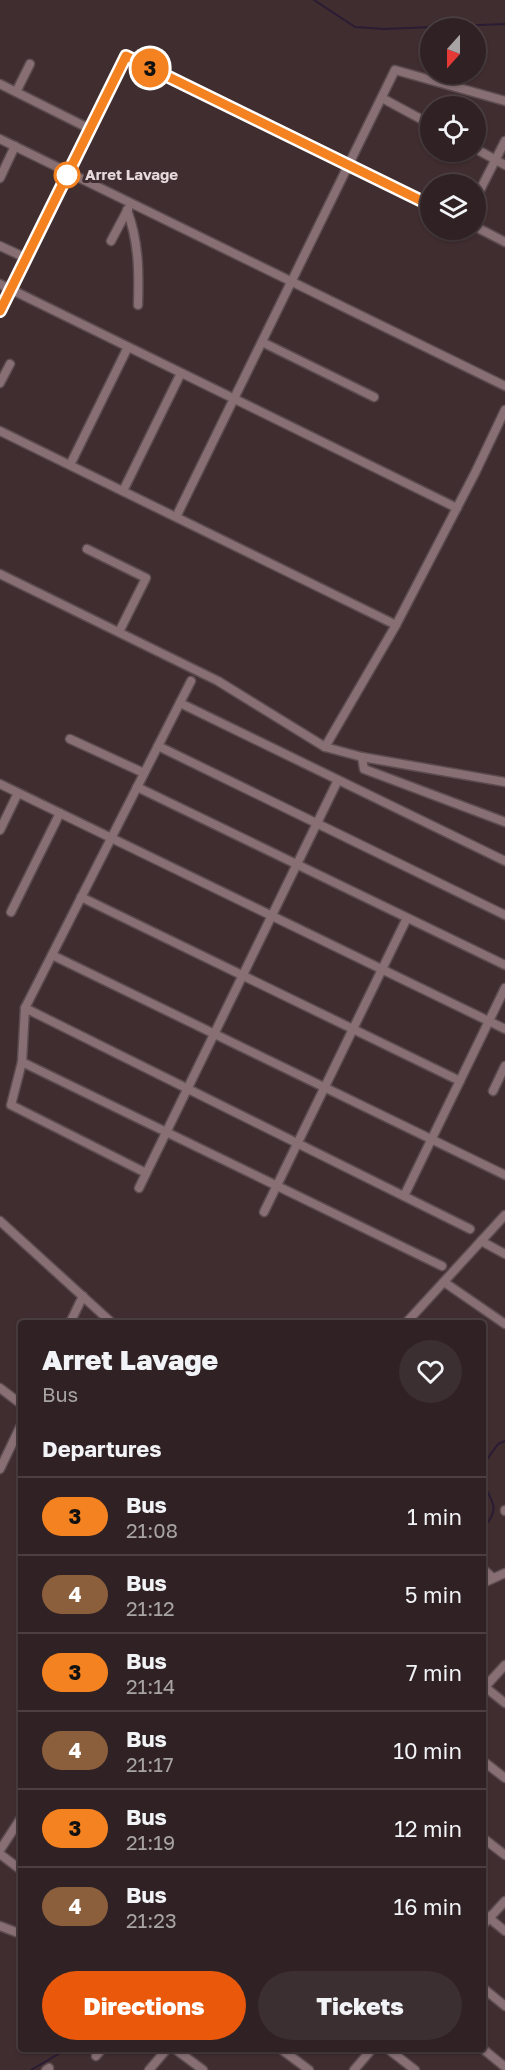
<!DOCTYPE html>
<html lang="en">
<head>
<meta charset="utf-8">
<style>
  :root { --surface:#302224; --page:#3c2f31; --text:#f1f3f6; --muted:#a8a4a6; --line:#4b3f41; --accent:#ea580c }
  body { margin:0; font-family:"Golos Text",sans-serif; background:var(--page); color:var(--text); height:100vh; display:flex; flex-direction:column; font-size:22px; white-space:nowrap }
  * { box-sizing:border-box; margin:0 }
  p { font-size:20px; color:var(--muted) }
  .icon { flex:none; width:33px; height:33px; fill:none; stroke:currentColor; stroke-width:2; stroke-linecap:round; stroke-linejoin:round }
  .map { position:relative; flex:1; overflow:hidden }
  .drawer { position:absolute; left:18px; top:1320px; width:468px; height:732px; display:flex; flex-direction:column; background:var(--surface); border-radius:6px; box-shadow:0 2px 4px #0004,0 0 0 2px var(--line) }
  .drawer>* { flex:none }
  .badge { padding:0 12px; border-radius:20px; font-size:21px; line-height:39px }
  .needle { width:39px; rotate:201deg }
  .buttons { position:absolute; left:420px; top:18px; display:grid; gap:12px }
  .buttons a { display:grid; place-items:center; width:66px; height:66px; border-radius:50%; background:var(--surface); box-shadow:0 2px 4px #0004,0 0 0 2px var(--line); font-size:30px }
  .map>.badge { position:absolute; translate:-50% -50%; box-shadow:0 0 0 3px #fff }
  h2 { padding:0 24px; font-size:22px; line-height:54px }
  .round { display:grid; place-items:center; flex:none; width:63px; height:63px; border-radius:32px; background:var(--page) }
  .headline { display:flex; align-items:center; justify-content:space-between; height:102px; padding:0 24px }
  h1 { font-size:28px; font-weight:800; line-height:45px }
  .primary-button { display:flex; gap:12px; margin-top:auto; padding:12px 24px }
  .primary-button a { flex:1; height:69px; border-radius:36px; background:var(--accent); color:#fff; font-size:24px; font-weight:800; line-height:69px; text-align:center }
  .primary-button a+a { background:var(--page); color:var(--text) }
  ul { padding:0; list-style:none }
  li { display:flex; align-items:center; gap:18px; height:78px; padding:0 24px; border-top:2px solid var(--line) }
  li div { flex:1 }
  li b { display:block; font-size:22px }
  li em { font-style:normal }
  li .badge { min-width:66px; font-weight:700; text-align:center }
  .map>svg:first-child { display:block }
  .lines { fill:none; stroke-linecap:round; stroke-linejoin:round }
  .stream { stroke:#2a1c33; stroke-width:2 }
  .minor-casing { stroke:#5c4c4f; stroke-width:11 }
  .minor { stroke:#876f73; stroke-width:8 }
  .line-casing { stroke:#fff; stroke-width:14 }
  .line { stroke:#f58220; stroke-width:9 }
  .stop-dot { fill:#fff; stroke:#f58220; stroke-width:3 }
  .labels { text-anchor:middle; stroke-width:6; stroke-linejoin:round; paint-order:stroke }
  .stop-label { font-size:15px; font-weight:bold; fill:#e6d9db; stroke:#402d30; text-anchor:start }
</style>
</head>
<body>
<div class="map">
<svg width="505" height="2070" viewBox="0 0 505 2070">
  <rect width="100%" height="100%" fill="#402d30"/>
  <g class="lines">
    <g class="stream">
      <polyline points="314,0 355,27 384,29 505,24"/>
      <polyline points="483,1465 498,1444 505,1441"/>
      <path d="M483,1484C494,1503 500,1510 483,1528"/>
      <polyline points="31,2070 67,2049"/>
    </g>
    <defs>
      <g id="minor">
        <polyline points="0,84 90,129"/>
        <polyline points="16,92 30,64"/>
        <polyline points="382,98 430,124"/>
        <polyline points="0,139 505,386"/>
        <polyline points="476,149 505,165"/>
        <polyline points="0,178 15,146"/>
        <polyline points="476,198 505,141"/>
        <path d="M127,210C139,242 139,272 138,305"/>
        <polyline points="476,227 505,242"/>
        <polyline points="111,241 128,209"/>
        <polyline points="0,246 26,258"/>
        <polyline points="0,284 457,508"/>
        <polyline points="0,311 126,56 430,205"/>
        <polyline points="262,342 374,397"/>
        <polyline points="0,383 10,364"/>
        <polyline points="0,431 396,625"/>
        <polyline points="70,465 128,347"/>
        <polyline points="123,491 181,373"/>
        <polyline points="176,517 395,70 505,101"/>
        <polyline points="87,549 146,578 119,632"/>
        <polyline points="0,574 218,681 325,747 362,757 505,782"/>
        <polyline points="180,703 505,861"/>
        <polyline points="70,739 144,773"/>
        <polyline points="158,746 505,915"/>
        <polyline points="325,747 396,625 475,473 505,410"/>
        <polyline points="362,757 364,769 505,822"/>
        <polyline points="0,784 505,1029"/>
        <polyline points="137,787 505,965"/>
        <polyline points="0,830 18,793"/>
        <polyline points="81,897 460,1081"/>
        <polyline points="11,912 60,813"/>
        <polyline points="52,955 505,1175"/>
        <polyline points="25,1008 470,1229"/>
        <polyline points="22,1062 442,1266"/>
        <polyline points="493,1091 505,1066"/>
        <polyline points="146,1173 11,1105 22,1062 25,1008 191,681"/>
        <polyline points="139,1188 338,780"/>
        <polyline points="404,1196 505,988"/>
        <polyline points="264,1212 407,918"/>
        <polyline points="0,1221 112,1323"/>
        <polyline points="481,1241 505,1254"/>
        <polyline points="444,1282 505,1324"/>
        <polyline points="70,1323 83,1296"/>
        <polyline points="406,1323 505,1215"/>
        <polyline points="0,1388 21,1404"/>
        <polyline points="0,1469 21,1425"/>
        <polyline points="505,1511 505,1510"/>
        <polyline points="483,1569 493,1578"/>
        <polyline points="483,1583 505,1573"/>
        <polyline points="485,1687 505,1703"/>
        <polyline points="483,1689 505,1665"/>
        <polyline points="483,1761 505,1778"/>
        <polyline points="483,1838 505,1855"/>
        <polyline points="0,1850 21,1818"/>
        <polyline points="0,1854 21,1870"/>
        <polyline points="483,1913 505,1931"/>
        <polyline points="483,1925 505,1901"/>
        <polyline points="0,1926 21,1934"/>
        <polyline points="483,1988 505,2006"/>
        <polyline points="175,2049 203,2070"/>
        <polyline points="281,2049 309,2070"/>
        <polyline points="388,2049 415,2070"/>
        <polyline points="483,2049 505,2067"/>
        <polyline points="96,2056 102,2049"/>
        <polyline points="46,2070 49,2068"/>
        <polyline points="149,2070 167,2049"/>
        <polyline points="354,2070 372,2049"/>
      </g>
    </defs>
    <use href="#minor" class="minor-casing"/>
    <use href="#minor" class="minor"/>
  </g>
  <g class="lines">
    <defs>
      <polyline id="line" points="0,311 126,56 430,205"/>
    </defs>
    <use href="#line" class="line-casing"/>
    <use href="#line" class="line"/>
  </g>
  <circle class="stop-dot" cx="67" cy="175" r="12"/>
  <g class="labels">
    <g class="stop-label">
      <text x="85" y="180">Arret Lavage</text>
    </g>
  </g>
</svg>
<div class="buttons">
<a><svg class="needle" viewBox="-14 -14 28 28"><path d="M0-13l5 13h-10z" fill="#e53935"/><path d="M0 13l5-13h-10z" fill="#a8a4a6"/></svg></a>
<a><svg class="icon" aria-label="locate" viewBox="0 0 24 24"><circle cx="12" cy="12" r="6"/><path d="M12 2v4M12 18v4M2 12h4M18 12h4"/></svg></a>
<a><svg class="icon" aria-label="layers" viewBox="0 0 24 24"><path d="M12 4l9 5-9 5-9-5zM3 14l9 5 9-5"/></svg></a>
</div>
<b class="badge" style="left:150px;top:68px;background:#f58220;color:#111">3</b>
<section class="drawer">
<div class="headline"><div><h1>Arret Lavage</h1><p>Bus</p></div><a class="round"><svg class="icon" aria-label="heart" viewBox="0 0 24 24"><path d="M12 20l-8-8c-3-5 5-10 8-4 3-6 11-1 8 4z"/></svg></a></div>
<h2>Departures</h2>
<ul>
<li><span class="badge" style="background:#f58220;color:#111">3</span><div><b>Bus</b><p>21:08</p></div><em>1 min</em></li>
<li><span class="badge" style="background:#8b5e3c;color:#fff">4</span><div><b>Bus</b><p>21:12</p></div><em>5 min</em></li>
<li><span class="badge" style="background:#f58220;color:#111">3</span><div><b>Bus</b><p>21:14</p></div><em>7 min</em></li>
<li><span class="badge" style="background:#8b5e3c;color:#fff">4</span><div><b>Bus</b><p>21:17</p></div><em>10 min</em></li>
<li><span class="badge" style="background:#f58220;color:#111">3</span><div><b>Bus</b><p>21:19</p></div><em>12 min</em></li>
<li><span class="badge" style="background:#8b5e3c;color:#fff">4</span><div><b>Bus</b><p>21:23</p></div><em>16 min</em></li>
</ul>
<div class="primary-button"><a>Directions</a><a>Tickets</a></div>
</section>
</div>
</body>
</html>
